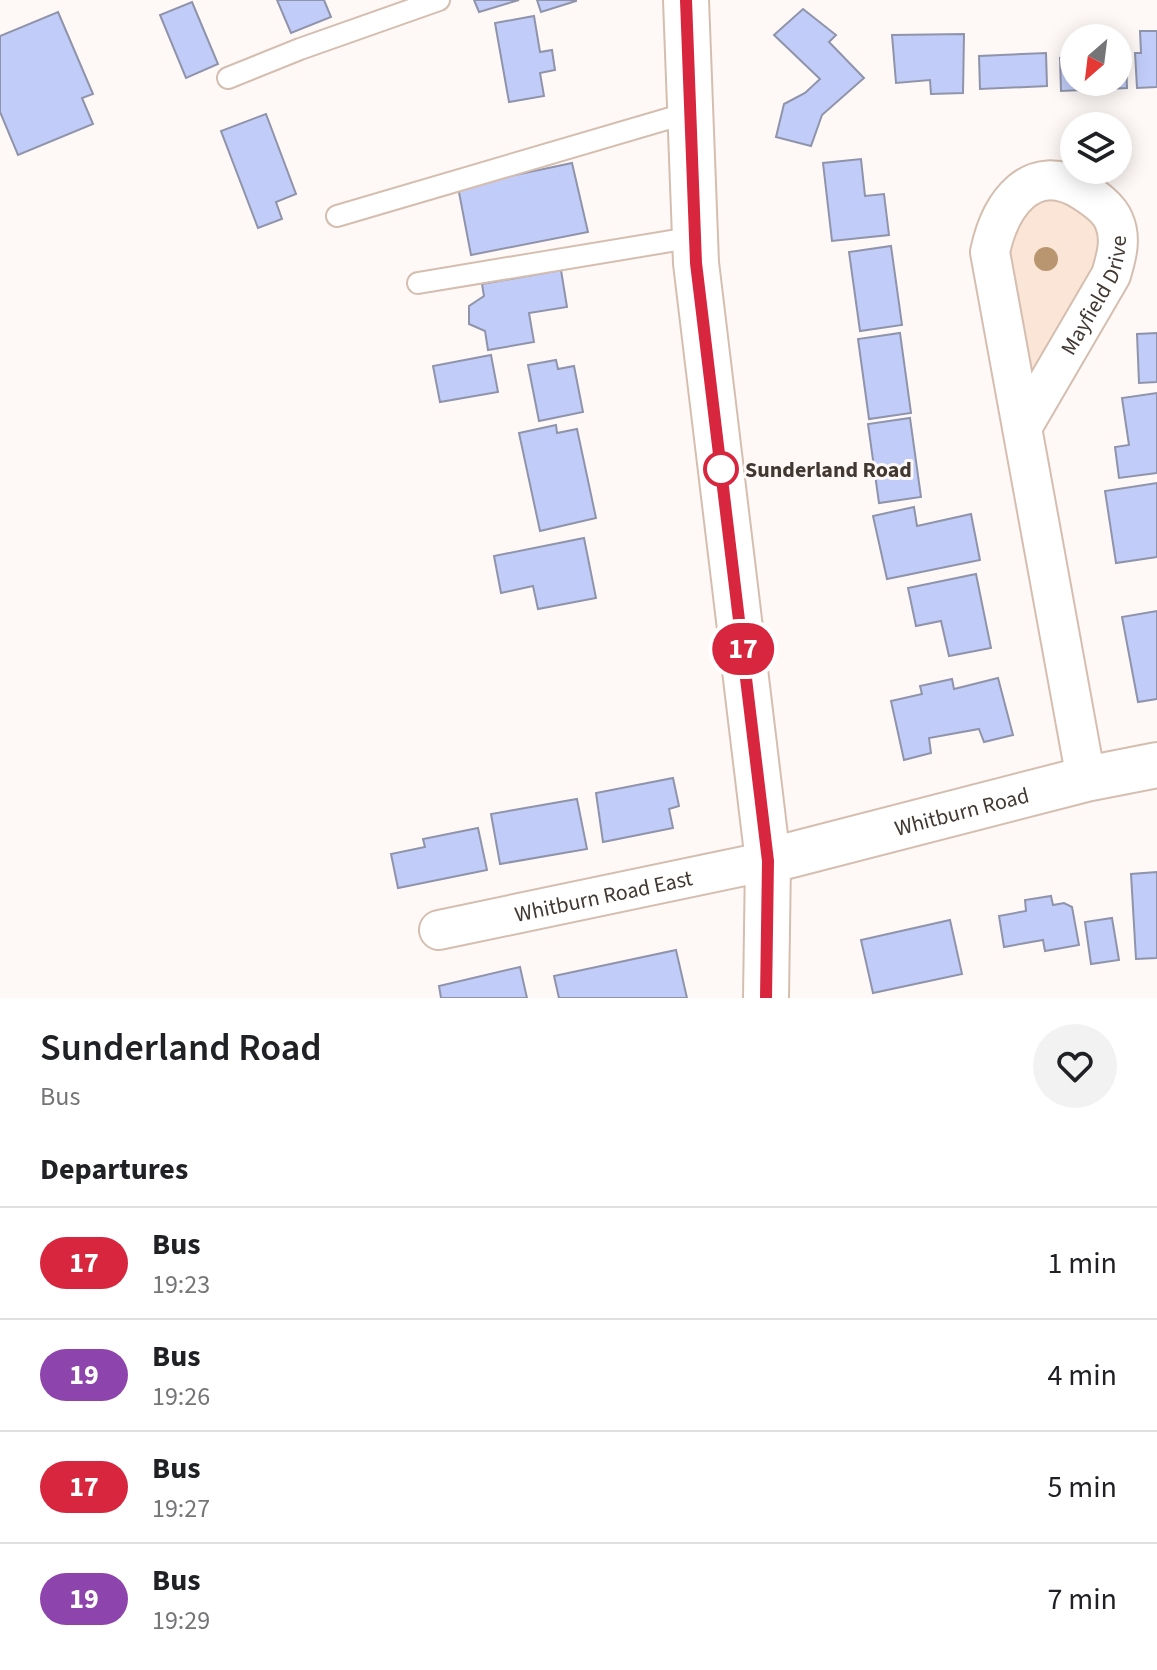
<!DOCTYPE html>
<html lang="en">
<head>
<meta charset="utf-8">
<style>
  :root { --surface:#fff; --page:#f2f2f2; --text:#202124; --muted:#757577; --line:#e0e0e0 }
  body { margin:0; font-family:"Source Sans 3",sans-serif; background:var(--page); color:var(--text); height:100vh; display:flex; flex-direction:column; font-size:30px; white-space:nowrap }
  * { box-sizing:border-box; margin:0 }
  p { font-size:26px; color:var(--muted) }
  .icon { flex:none; width:44px; height:44px; fill:none; stroke:currentColor; stroke-width:2; stroke-linecap:round; stroke-linejoin:round }
  .map { position:relative; height:998px; overflow:hidden }
  .side { display:flex; flex-direction:column; background:var(--surface); flex:1 }
  .side>* { flex:none }
  .badge { padding:0 16px; border-radius:26px; font-size:28px; line-height:52px }
  .needle { width:52px; rotate:208deg }
  .fabs { position:absolute; left:1060px; top:24px; display:grid; gap:16px }
  .fabs a { display:grid; place-items:center; width:72px; height:72px; border-radius:50%; background:var(--surface); box-shadow:0 4px 20px #0003; font-size:40px }
  .map>.badge { position:absolute; translate:-50% -50%; box-shadow:0 0 0 4px #fff }
  h2 { padding:0 40px; font-size:30px; line-height:72px }
  .round { display:grid; place-items:center; flex:none; width:84px; height:84px; border-radius:42px; background:var(--page) }
  .head { display:flex; align-items:center; justify-content:space-between; height:136px; padding:0 40px }
  h1 { font-size:38px; font-weight:600; line-height:60px }
  ul { padding:0; list-style:none }
  li { display:flex; align-items:center; gap:24px; height:112px; padding:0 40px; border-top:2px solid var(--line) }
  li div { flex:1 }
  li b { display:block; font-size:30px }
  li em { font-style:normal }
  li .badge { min-width:88px; font-weight:700; text-align:center }
  .map>svg:first-child { display:block }
  .green { fill:#fae5d6 }
  .building { fill:#c1ccf8; stroke:#8f94aa; stroke-width:2 }
  .lines { fill:none; stroke-linecap:round; stroke-linejoin:round }
  .lane-casing { stroke:#d5beaf; stroke-width:24 }
  .street-casing { stroke:#d5beaf; stroke-width:42 }
  .secondary-casing { stroke:#d5beaf; stroke-width:48 }
  .highway-casing { stroke:#d5beaf; stroke-width:48 }
  .lane { stroke:#fff; stroke-width:20 }
  .street { stroke:#fff; stroke-width:38 }
  .secondary { stroke:#fff; stroke-width:44 }
  .highway { stroke:#fff; stroke-width:44 }
  .tree { fill:#b99570 }
  .line-casing { stroke:#fff; stroke-width:18 }
  .line { stroke:#d7263d; stroke-width:12 }
  .stop-dot { fill:#fff; stroke:#d7263d; stroke-width:4 }
  .labels { text-anchor:middle; stroke-width:6; stroke-linejoin:round; paint-order:stroke }
  .street-label { font-size:22px; fill:#413832; stroke:#fef9f6 }
  .stop-label { font-size:22px; font-weight:bold; fill:#413832; stroke:#fef9f6; text-anchor:start }
</style>
</head>
<body>
<div class="map">
<svg width="1157" height="998" viewBox="0 0 1157 998">
  <rect width="100%" height="100%" fill="#fef9f6"/>
  <polygon class="green" points="1046,196 1074,199 1097,217 1102,250 1085,296 1036,381 1027,374 1005,258 1023,205"/>
  <g class="building">
    <polygon points="277,0 324,0 331,17 291,33"/>
    <polygon points="474,0 519,0 479,12"/>
    <polygon points="537,0 576,0 576,1 541,12"/>
    <polygon points="192,2 218,64 186,78 160,15"/>
    <polygon points="803,9 836,35 829,42 864,78 822,115 811,146 776,137 784,104 805,93 820,79 774,35"/>
    <polygon points="58,12 93,94 82,98 93,124 18,155 0,112 0,36"/>
    <polygon points="534,16 540,52 552,50 555,70 540,73 544,96 509,102 495,23"/>
    <polygon points="1140,31 1157,31 1157,87 1137,88 1135,53 1141,53"/>
    <polygon points="964,34 963,93 931,94 930,80 896,83 892,35"/>
    <polygon points="1046,53 1047,86 980,89 979,56"/>
    <polygon points="1118,55 1126,55 1127,88 1061,91 1060,58 1074,57 1074,82 1118,82"/>
    <polygon points="266,114 296,194 276,202 282,219 258,228 221,131"/>
    <polygon points="861,159 865,196 884,194 889,235 832,241 823,163"/>
    <polygon points="572,163 588,232 471,255 458,187"/>
    <polygon points="891,246 902,325 860,331 849,252"/>
    <polygon points="561,270 567,307 529,313 534,342 488,350 485,331 469,324 469,306 484,296 482,284"/>
    <polygon points="900,333 911,413 869,419 858,339"/>
    <polygon points="1157,333 1157,382 1139,383 1137,334"/>
    <polygon points="491,355 498,392 440,402 433,366"/>
    <polygon points="556,360 558,369 574,366 583,412 539,421 528,365"/>
    <polygon points="1157,393 1157,473 1119,478 1115,447 1129,445 1122,398"/>
    <polygon points="910,418 921,497 879,503 868,424"/>
    <polygon points="556,425 557,433 577,429 596,518 540,531 519,433"/>
    <polygon points="1157,483 1157,557 1116,563 1105,491"/>
    <polygon points="914,507 917,526 971,514 980,560 887,579 873,516"/>
    <polygon points="584,538 596,598 538,609 533,586 501,593 494,556"/>
    <polygon points="976,574 991,648 949,656 941,621 916,626 908,588"/>
    <polygon points="1157,611 1157,699 1138,702 1122,617"/>
    <polygon points="998,678 1013,735 984,742 979,729 929,738 931,753 904,760 891,701 922,694 920,686 952,679 954,689"/>
    <polygon points="673,778 679,806 669,809 673,828 603,842 596,793"/>
    <polygon points="577,799 587,849 500,864 491,814"/>
    <polygon points="478,828 487,870 398,888 391,854 425,847 423,839"/>
    <polygon points="1157,872 1157,958 1136,959 1131,874"/>
    <polygon points="1051,896 1053,905 1064,903 1072,907 1079,945 1045,951 1043,940 1004,947 999,916 1026,911 1025,900"/>
    <polygon points="1112,918 1119,960 1091,964 1085,922"/>
    <polygon points="950,920 962,974 873,993 861,940"/>
    <polygon points="676,950 687,998 559,998 554,976"/>
    <polygon points="520,967 527,998 441,998 439,986"/>
  </g>
  <g class="lines">
    <defs>
      <g id="lane">
        <polyline points="228,78 300,49 439,0"/>
        <polyline points="337,216 691,112"/>
        <polyline points="418,283 695,237"/>
      </g>
      <g id="street">
        <path id="s1" d="M1023,426L1111,275C1116,258 1122,239 1114,221C1109,208 1094,198 1083,191C1031,159 1000,205 990,252L1086,779"/>
        <path id="s2" d="M439,930L768,861"/>
      </g>
      <g id="secondary">
        <path id="s3" d="M768,861L1086,779L1157,765"/>
      </g>
      <polyline id="highway" points="686,0 696,263 768,861 766,998"/>
    </defs>
    <use href="#lane" class="lane-casing"/>
    <use href="#street" class="street-casing"/>
    <use href="#secondary" class="secondary-casing"/>
    <use href="#highway" class="highway-casing"/>
    <use href="#lane" class="lane"/>
    <use href="#street" class="street"/>
    <use href="#secondary" class="secondary"/>
    <use href="#highway" class="highway"/>
  </g>
  <circle class="tree" cx="1046" cy="259" r="12"/>
  <g class="lines">
    <defs>
      <polyline id="line" points="686,0 696,263 768,861 766,998"/>
    </defs>
    <use href="#line" class="line-casing"/>
    <use href="#line" class="line"/>
  </g>
  <circle class="stop-dot" cx="721" cy="469" r="16"/>
  <g class="labels">
    <g class="street-label">
      <text dy="8" stroke="none"><textPath href="#s1" startOffset="150">Mayfield Drive</textPath></text>
      <text dy="8" stroke="none"><textPath href="#s3" startOffset="200">Whitburn Road</textPath></text>
      <text dy="8" stroke="none"><textPath href="#s2" startOffset="168">Whitburn Road East</textPath></text>
    </g>
    <g class="stop-label">
      <text x="745" y="477">Sunderland Road</text>
    </g>
  </g>
</svg>
<div class="fabs">
<a><svg class="needle" viewBox="-14 -14 28 28"><path d="M0-13l5 13h-10z" fill="#e53935"/><path d="M0 13l5-13h-10z" fill="#757577"/></svg></a>
<a><svg class="icon" aria-label="layers" viewBox="0 0 24 24"><path d="M12 4l9 5-9 5-9-5zM3 14l9 5 9-5"/></svg></a>
</div>
<b class="badge" style="left:743px;top:649px;background:#d7263d;color:#fff">17</b>
</div>
<section class="side">
<div class="head"><div><h1>Sunderland Road</h1><p>Bus</p></div><a class="round"><svg class="icon" aria-label="heart" viewBox="0 0 24 24"><path d="M12 20l-8-8c-3-5 5-10 8-4 3-6 11-1 8 4z"/></svg></a></div>
<h2>Departures</h2>
<ul>
<li><span class="badge" style="background:#d7263d;color:#fff">17</span><div><b>Bus</b><p>19:23</p></div><em>1 min</em></li>
<li><span class="badge" style="background:#8e44ad;color:#fff">19</span><div><b>Bus</b><p>19:26</p></div><em>4 min</em></li>
<li><span class="badge" style="background:#d7263d;color:#fff">17</span><div><b>Bus</b><p>19:27</p></div><em>5 min</em></li>
<li><span class="badge" style="background:#8e44ad;color:#fff">19</span><div><b>Bus</b><p>19:29</p></div><em>7 min</em></li>
</ul>
</section>
</body>
</html>
